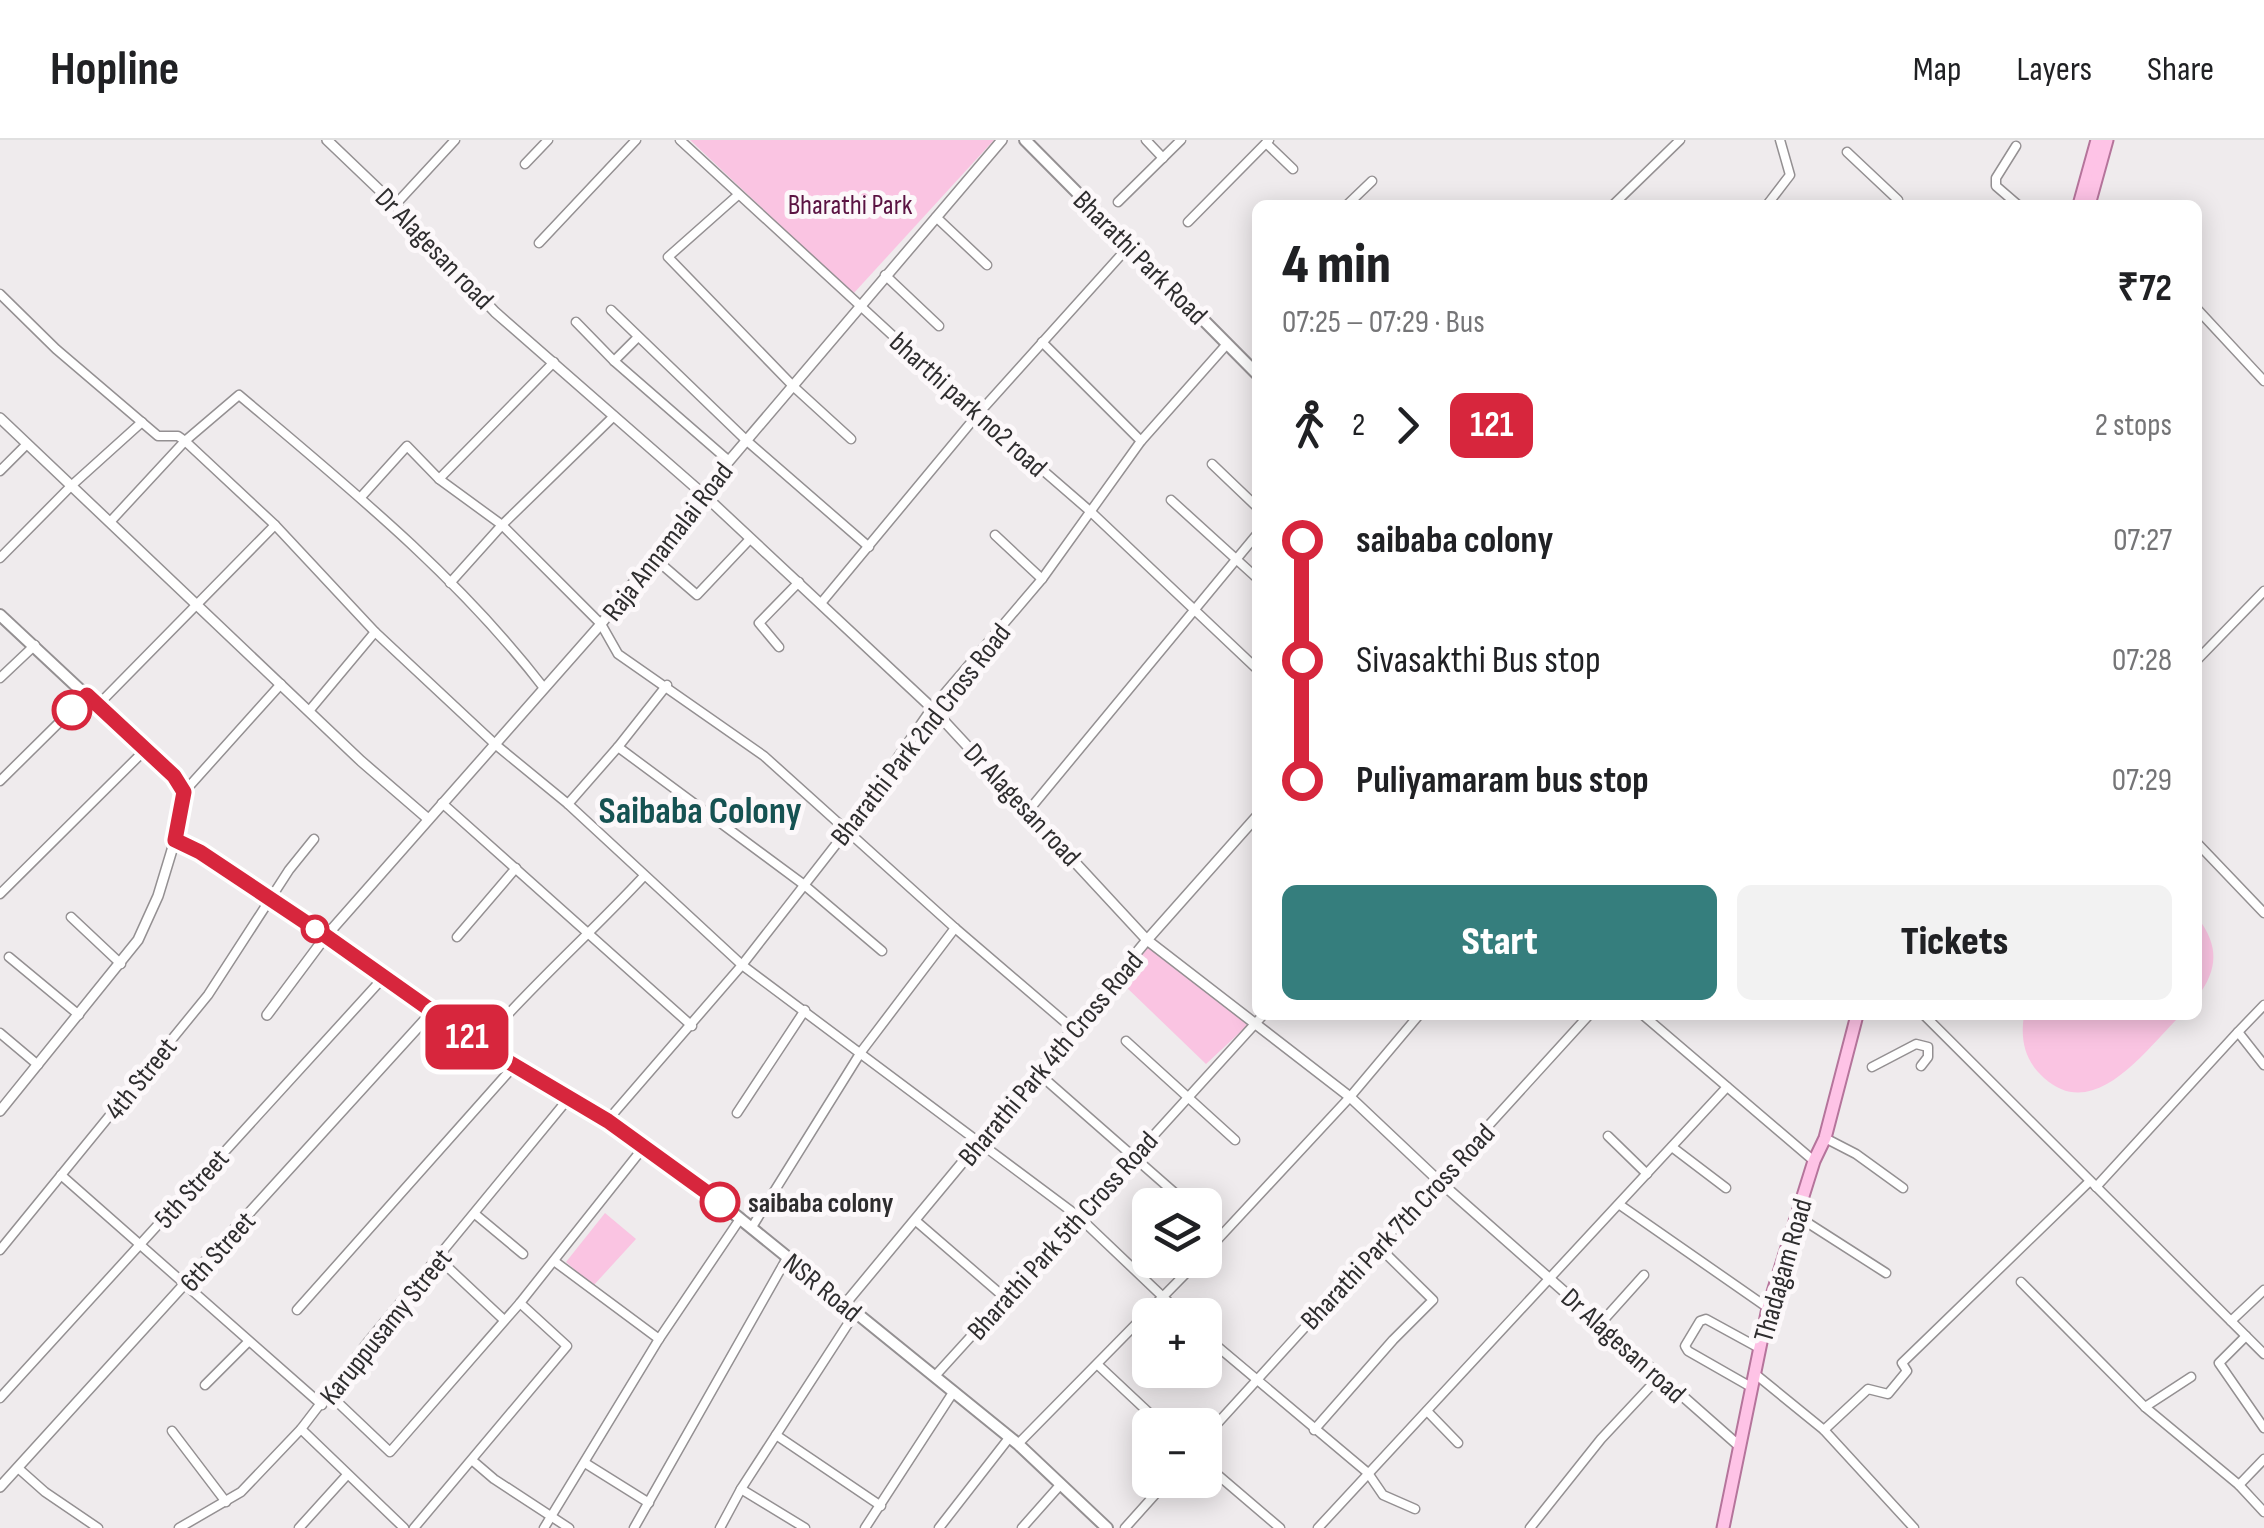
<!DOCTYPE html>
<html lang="en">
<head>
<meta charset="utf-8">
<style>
  :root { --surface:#fff; --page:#f2f2f2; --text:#202124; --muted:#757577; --line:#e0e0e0; --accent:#357e7d }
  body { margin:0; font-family:"Sofia Sans Condensed",sans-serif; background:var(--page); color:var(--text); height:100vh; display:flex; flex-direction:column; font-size:38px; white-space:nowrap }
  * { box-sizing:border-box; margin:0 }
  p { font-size:32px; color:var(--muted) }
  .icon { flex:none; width:55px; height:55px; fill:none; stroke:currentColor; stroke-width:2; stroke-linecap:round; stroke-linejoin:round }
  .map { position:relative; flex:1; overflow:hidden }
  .details { position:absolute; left:1252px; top:60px; width:950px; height:820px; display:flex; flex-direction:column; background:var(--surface); border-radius:15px; box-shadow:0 5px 25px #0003 }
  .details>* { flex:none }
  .badge { padding:0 20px; border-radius:15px; font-size:35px; line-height:65px }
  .fabs { position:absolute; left:1132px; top:1048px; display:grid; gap:20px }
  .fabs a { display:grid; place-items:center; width:90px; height:90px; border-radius:15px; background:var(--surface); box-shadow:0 5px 25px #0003; font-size:50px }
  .map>.badge { position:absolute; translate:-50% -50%; box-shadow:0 0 0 5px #fff }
  .legs { display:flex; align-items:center; gap:15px; height:110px; padding:0 30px; font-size:32px }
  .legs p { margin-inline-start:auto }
  .overview { display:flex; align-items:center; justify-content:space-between; height:170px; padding:0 30px }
  h1 { font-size:55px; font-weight:800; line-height:75px }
  .button { display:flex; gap:20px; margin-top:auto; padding:20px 30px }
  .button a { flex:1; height:115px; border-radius:15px; background:var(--accent); color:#fff; font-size:40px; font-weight:800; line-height:115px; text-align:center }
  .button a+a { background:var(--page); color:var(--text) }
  ul { padding:0 30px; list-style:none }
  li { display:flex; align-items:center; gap:35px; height:120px; font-size:38px }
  li i { display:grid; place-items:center; width:15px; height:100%; margin:0 12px; background:currentColor }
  li i::after { content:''; width:25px; height:25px; margin:-12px; border:8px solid; border-radius:50%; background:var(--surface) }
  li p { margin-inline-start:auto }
  li:first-child i { background:linear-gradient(#0000 50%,currentColor 0) }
  li:last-child i { background:linear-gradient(currentColor 50%,#0000 0) }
  header { display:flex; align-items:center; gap:60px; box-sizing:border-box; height:140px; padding:0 50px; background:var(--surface); border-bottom:2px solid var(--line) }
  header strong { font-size:48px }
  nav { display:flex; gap:55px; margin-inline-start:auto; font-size:35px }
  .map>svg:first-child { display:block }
  .green { fill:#fac4e2 }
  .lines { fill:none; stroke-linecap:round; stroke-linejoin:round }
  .minor-casing { stroke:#949092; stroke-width:11 }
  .tertiary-casing { stroke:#949092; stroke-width:12 }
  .secondary-casing { stroke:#949092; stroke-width:14 }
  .primary-casing { stroke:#b5749b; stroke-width:15 }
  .minor { stroke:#fff; stroke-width:8 }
  .tertiary { stroke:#fff; stroke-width:9 }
  .secondary { stroke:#fff; stroke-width:10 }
  .primary { stroke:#fec3e6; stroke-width:11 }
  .line-1-casing { stroke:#fff; stroke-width:22 }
  .line-1 { stroke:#d7263d; stroke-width:15 }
  .stop-1-dot { fill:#fff; stroke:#d7263d; stroke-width:5 }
  .labels { text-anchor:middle; stroke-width:10; stroke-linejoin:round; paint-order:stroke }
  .park-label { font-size:28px; fill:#5a1342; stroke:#fcf8fa }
  .street-label { font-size:28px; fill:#2e2d2e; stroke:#fcf8fa }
  .stop-label { font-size:28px; font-weight:bold; fill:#2e2d2e; stroke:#fcf8fa; text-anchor:start }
  .district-label { font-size:38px; font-weight:bold; fill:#155252; stroke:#fcf8fa }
</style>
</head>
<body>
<header>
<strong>Hopline</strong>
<nav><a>Map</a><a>Layers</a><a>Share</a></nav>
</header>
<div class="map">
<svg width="2264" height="1388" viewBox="0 0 2264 1388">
  <rect width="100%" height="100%" fill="#efebed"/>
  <g class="green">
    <polygon points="690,0 994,0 853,154"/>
    <path d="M2198,778C2219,806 2218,829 2198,856Z"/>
    <polygon points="1148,805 1250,883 1206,924 1123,844"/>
    <path d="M2024,875H2181C2146,909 2095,984 2044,938C2025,921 2020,900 2024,875Z"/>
    <polygon points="605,1073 636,1099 593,1146 566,1122"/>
  </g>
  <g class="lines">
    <defs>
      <g id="minor">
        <polyline points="680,0 978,274 1091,372 1258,530"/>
        <polyline points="1146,0 1163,18"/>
        <polyline points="1266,3 1293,29"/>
        <polyline points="2016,6 1996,38 1996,46 2018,65"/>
        <polyline points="1847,12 1898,60"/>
        <polyline points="525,24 548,0"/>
        <polyline points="738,55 668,117 794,247 851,299"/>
        <polyline points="1118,62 1181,0"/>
        <polyline points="395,65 455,0"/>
        <polyline points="1347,65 1372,41"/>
        <polyline points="1613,65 1680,0"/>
        <polyline points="1767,65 1790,35 1780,0"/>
        <polyline points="936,77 987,125"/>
        <polyline points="1188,82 1269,0"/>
        <polyline points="539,103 636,0"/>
        <polyline points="885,135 939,186"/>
        <polyline points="0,154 56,209 158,296 178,296 185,301 275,385 375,492 496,605 568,664 742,825 1079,1077 1182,1175"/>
        <polyline points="611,170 747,301 869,407"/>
        <polyline points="2198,170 2264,241"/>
        <polyline points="576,182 614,221 729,321"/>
        <polyline points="1042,202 1141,301"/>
        <polyline points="614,221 638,197"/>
        <polyline points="554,222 439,339 502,385 601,484 618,514 764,616 955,788 1073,889"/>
        <polyline points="1212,324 1258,368"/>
        <polyline points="0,331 27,304"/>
        <polyline points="361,357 407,306 439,339"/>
        <polyline points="1171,360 1258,439"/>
        <path d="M110,382L185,301L239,255C347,346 458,436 544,548"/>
        <polyline points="995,395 1042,439"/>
        <polyline points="653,417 697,455 750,399"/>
        <polyline points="0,418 71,346 142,282"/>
        <polyline points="450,443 502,385 614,276"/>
        <polyline points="822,462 978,274 1130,105"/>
        <polyline points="779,507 759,483 799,442"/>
        <polyline points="2198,519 2264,451"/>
        <polyline points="0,538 35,505"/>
        <polyline points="667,545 618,607 803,744 882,811"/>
        <polyline points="97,566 275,385"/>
        <polyline points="309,571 375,492"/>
        <polyline points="0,641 87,555"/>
        <polyline points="184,652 281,544"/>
        <polyline points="442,663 692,886"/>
        <polyline points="568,664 618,607"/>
        <polyline points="1029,670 1258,393"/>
        <polyline points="2198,704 2264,773"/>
        <polyline points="0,754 145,610"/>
        <polyline points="71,777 121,824"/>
        <polyline points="457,797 516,728"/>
        <polyline points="9,817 79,875"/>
        <polyline points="1643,875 1814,1021"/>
        <polyline points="1924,875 2264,1214"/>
        <polyline points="2238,892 2264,865"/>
        <polyline points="0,893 38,925"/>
        <polyline points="1126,901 1235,1000"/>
        <path d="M480,905C531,846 590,794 644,736"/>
        <polyline points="1872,927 1916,904 1928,907 1928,917 1921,926"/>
        <polyline points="1038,933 1176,1054"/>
        <polyline points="737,973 805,870"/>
        <polyline points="607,981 742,825 848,689 932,568 1042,439 1141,301 1227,204"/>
        <polyline points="1608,996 1647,1034"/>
        <polyline points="1825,998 1856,1014 1903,1048"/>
        <polyline points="1672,1007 1726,1048"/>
        <polyline points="61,1035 322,1265"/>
        <polyline points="2096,1047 2238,892 2264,925"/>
        <polyline points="1620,1065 1768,1168"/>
        <polyline points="475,1074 523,1114"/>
        <polyline points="1797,1076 1886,1133"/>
        <polyline points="916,1081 1004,1157"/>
        <polyline points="752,1087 861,912 955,788"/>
        <polyline points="0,1110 208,855 289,730 314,699"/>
        <polyline points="1205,1113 1350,957 1419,875"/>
        <polyline points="439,1119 504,1180"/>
        <polyline points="554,1121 659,1199"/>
        <polyline points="2021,1142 2145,1267 2239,1345 2264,1372"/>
        <polyline points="297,1170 514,926"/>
        <polyline points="2231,1181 2264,1150"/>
        <polyline points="1600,1184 1644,1135"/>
        <polyline points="1205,1196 1368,1333 1383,1355 1415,1369"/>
        <polyline points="2246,1196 2219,1223 2264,1288"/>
        <polyline points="1098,1225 1162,1285"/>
        <polyline points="1754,1233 1824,1290 1914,1388"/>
        <polyline points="935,1236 1263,875"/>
        <polyline points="205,1245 248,1202"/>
        <polyline points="1751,1247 1688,1211 1685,1206 1700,1181 1706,1179 1759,1208"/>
        <polyline points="330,1255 390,1312 520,1163 643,1008"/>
        <polyline points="0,1258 383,838"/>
        <polyline points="2145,1267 2191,1237"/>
        <polyline points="1427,1271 1458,1303"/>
        <polyline points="301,1289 404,1388"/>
        <polyline points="1314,1290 1393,1200 1433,1160 1378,1106"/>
        <polyline points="1824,1290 1868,1249 1888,1254 1907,1231 1902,1223 2090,1041"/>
        <polyline points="172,1291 226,1362"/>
        <polyline points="776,1295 881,1366"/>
        <polyline points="1205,1297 1589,875"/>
        <polyline points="1018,1304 1199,1120"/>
        <polyline points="473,1321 494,1339 569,1388"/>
        <polyline points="585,1323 649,1363"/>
        <polyline points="1205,1324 1280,1388"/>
        <polyline points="18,1328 45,1352 98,1388"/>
        <polyline points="2239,1345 2264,1319"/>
        <polyline points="741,1349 805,1388"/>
        <polyline points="179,1388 241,1352 301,1289 367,1203 568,959"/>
        <polyline points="299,1388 347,1335"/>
        <polyline points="414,1388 567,1206 520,1163"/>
        <polyline points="544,1388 659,1199 740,1079"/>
        <polyline points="634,1388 787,1118"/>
        <polyline points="720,1388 741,1349 855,1173"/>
        <polyline points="865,1388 954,1251"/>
        <polyline points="939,1388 1009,1298"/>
        <polyline points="1022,1388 1061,1344"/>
        <polyline points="1125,1388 1168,1340"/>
        <polyline points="1318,1388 1727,947"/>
        <polyline points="1530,1388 1601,1299 1659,1237"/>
      </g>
      <g id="tertiary">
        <polyline points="327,0 395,65 495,172 703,354 932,568 1147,800 1350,957 1440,1042 1738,1305"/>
        <polyline points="0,278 361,621 427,678"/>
        <polyline points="267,875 326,796 601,484 729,321 1002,0"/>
        <polyline points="0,971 138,800 158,756 175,700"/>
        <polyline points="845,1164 1147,800 1258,675"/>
        <polyline points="0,1347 431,873"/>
      </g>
      <g id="secondary">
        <polyline points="1025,0 1258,235"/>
        <polyline points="0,475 181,644 184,652 175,700 200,712 326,796 431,873 549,948 607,981 696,1043 1018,1304 1107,1388"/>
      </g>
      <g id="primary">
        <polyline points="2079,65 2097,0"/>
        <polyline points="2089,65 2107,0"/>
        <polyline points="1723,1388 1768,1168 1814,1021 1825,998 1857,875"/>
      </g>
    </defs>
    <use href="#minor" class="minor-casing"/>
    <use href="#tertiary" class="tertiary-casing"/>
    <use href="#secondary" class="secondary-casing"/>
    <use href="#primary" class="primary-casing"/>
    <use href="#minor" class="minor"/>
    <use href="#tertiary" class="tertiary"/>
    <use href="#secondary" class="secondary"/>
    <use href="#primary" class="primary"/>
  </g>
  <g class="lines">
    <defs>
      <polyline id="line-1" points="72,570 87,555 174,636 184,652 175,700 200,712 326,796 480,905 608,981 720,1062"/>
    </defs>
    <use href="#line-1" class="line-1-casing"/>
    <use href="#line-1" class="line-1"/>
  </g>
  <g class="stop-1-dot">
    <circle cx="72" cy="570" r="18"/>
    <circle cx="315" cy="789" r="12"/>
    <circle cx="720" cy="1062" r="18"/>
  </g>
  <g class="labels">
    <g class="park-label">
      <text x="850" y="74">Bharathi Park</text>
    </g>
    <g class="street-label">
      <text transform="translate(435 108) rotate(46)" y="10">Dr Alagesan road</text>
      <text transform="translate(1141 117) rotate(45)" y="10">Bharathi Park Road</text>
      <text transform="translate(969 264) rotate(42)" y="10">bharthi park no2 road</text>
      <text transform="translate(667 401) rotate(-52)" y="10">Raja Annamalai Road</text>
      <text transform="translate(920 594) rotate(-52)" y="10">Bharathi Park 2nd Cross Road</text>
      <text transform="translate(1023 664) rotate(47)" y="10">Dr Alagesan road</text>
      <text transform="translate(1050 918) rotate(-50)" y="10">Bharathi Park 4th Cross Road</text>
      <text transform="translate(140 938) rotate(-51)" y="10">4th Street</text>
      <text transform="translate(191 1048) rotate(-48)" y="10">5th Street</text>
      <text transform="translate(1397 1086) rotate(-47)" y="10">Bharathi Park 7th Cross Road</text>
      <text transform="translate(1062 1095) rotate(-48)" y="10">Bharathi Park 5th Cross Road</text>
      <text transform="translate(217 1111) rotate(-48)" y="10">6th Street</text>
      <text transform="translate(1782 1130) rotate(-74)" y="10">Thadagam Road</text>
      <text transform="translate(823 1147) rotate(39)" y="10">NSR Road</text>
      <text transform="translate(385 1186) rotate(-51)" y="10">Karuppusamy Street</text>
      <text transform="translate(1624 1205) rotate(42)" y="10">Dr Alagesan road</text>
    </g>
    <g class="stop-label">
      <text x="748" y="1072">saibaba colony</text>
    </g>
    <g class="district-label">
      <text x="700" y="683">Saibaba Colony</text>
    </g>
  </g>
</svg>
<div class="fabs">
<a><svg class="icon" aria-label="layers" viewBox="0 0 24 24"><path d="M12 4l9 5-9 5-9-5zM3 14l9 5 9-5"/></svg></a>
<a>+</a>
<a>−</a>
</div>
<b class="badge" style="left:467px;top:897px;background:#d7263d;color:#fff">121</b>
<section class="details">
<div class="overview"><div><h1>4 min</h1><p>07:25 – 07:29 · Bus</p></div><b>₹72</b></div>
<div class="legs"><svg class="icon" aria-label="walk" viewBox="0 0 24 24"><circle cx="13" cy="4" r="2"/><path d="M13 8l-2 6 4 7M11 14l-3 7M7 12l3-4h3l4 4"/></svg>2<svg class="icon" aria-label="forward" viewBox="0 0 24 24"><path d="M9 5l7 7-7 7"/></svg><b class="badge" style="background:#d7263d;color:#fff">121</b><p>2 stops</p></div>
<ul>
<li><i style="color:#d7263d"></i><b>saibaba colony</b><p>07:27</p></li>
<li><i style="color:#d7263d"></i><span>Sivasakthi Bus stop</span><p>07:28</p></li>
<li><i style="color:#d7263d"></i><b>Puliyamaram bus stop</b><p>07:29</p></li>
</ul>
<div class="button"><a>Start</a><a>Tickets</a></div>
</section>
</div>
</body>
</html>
